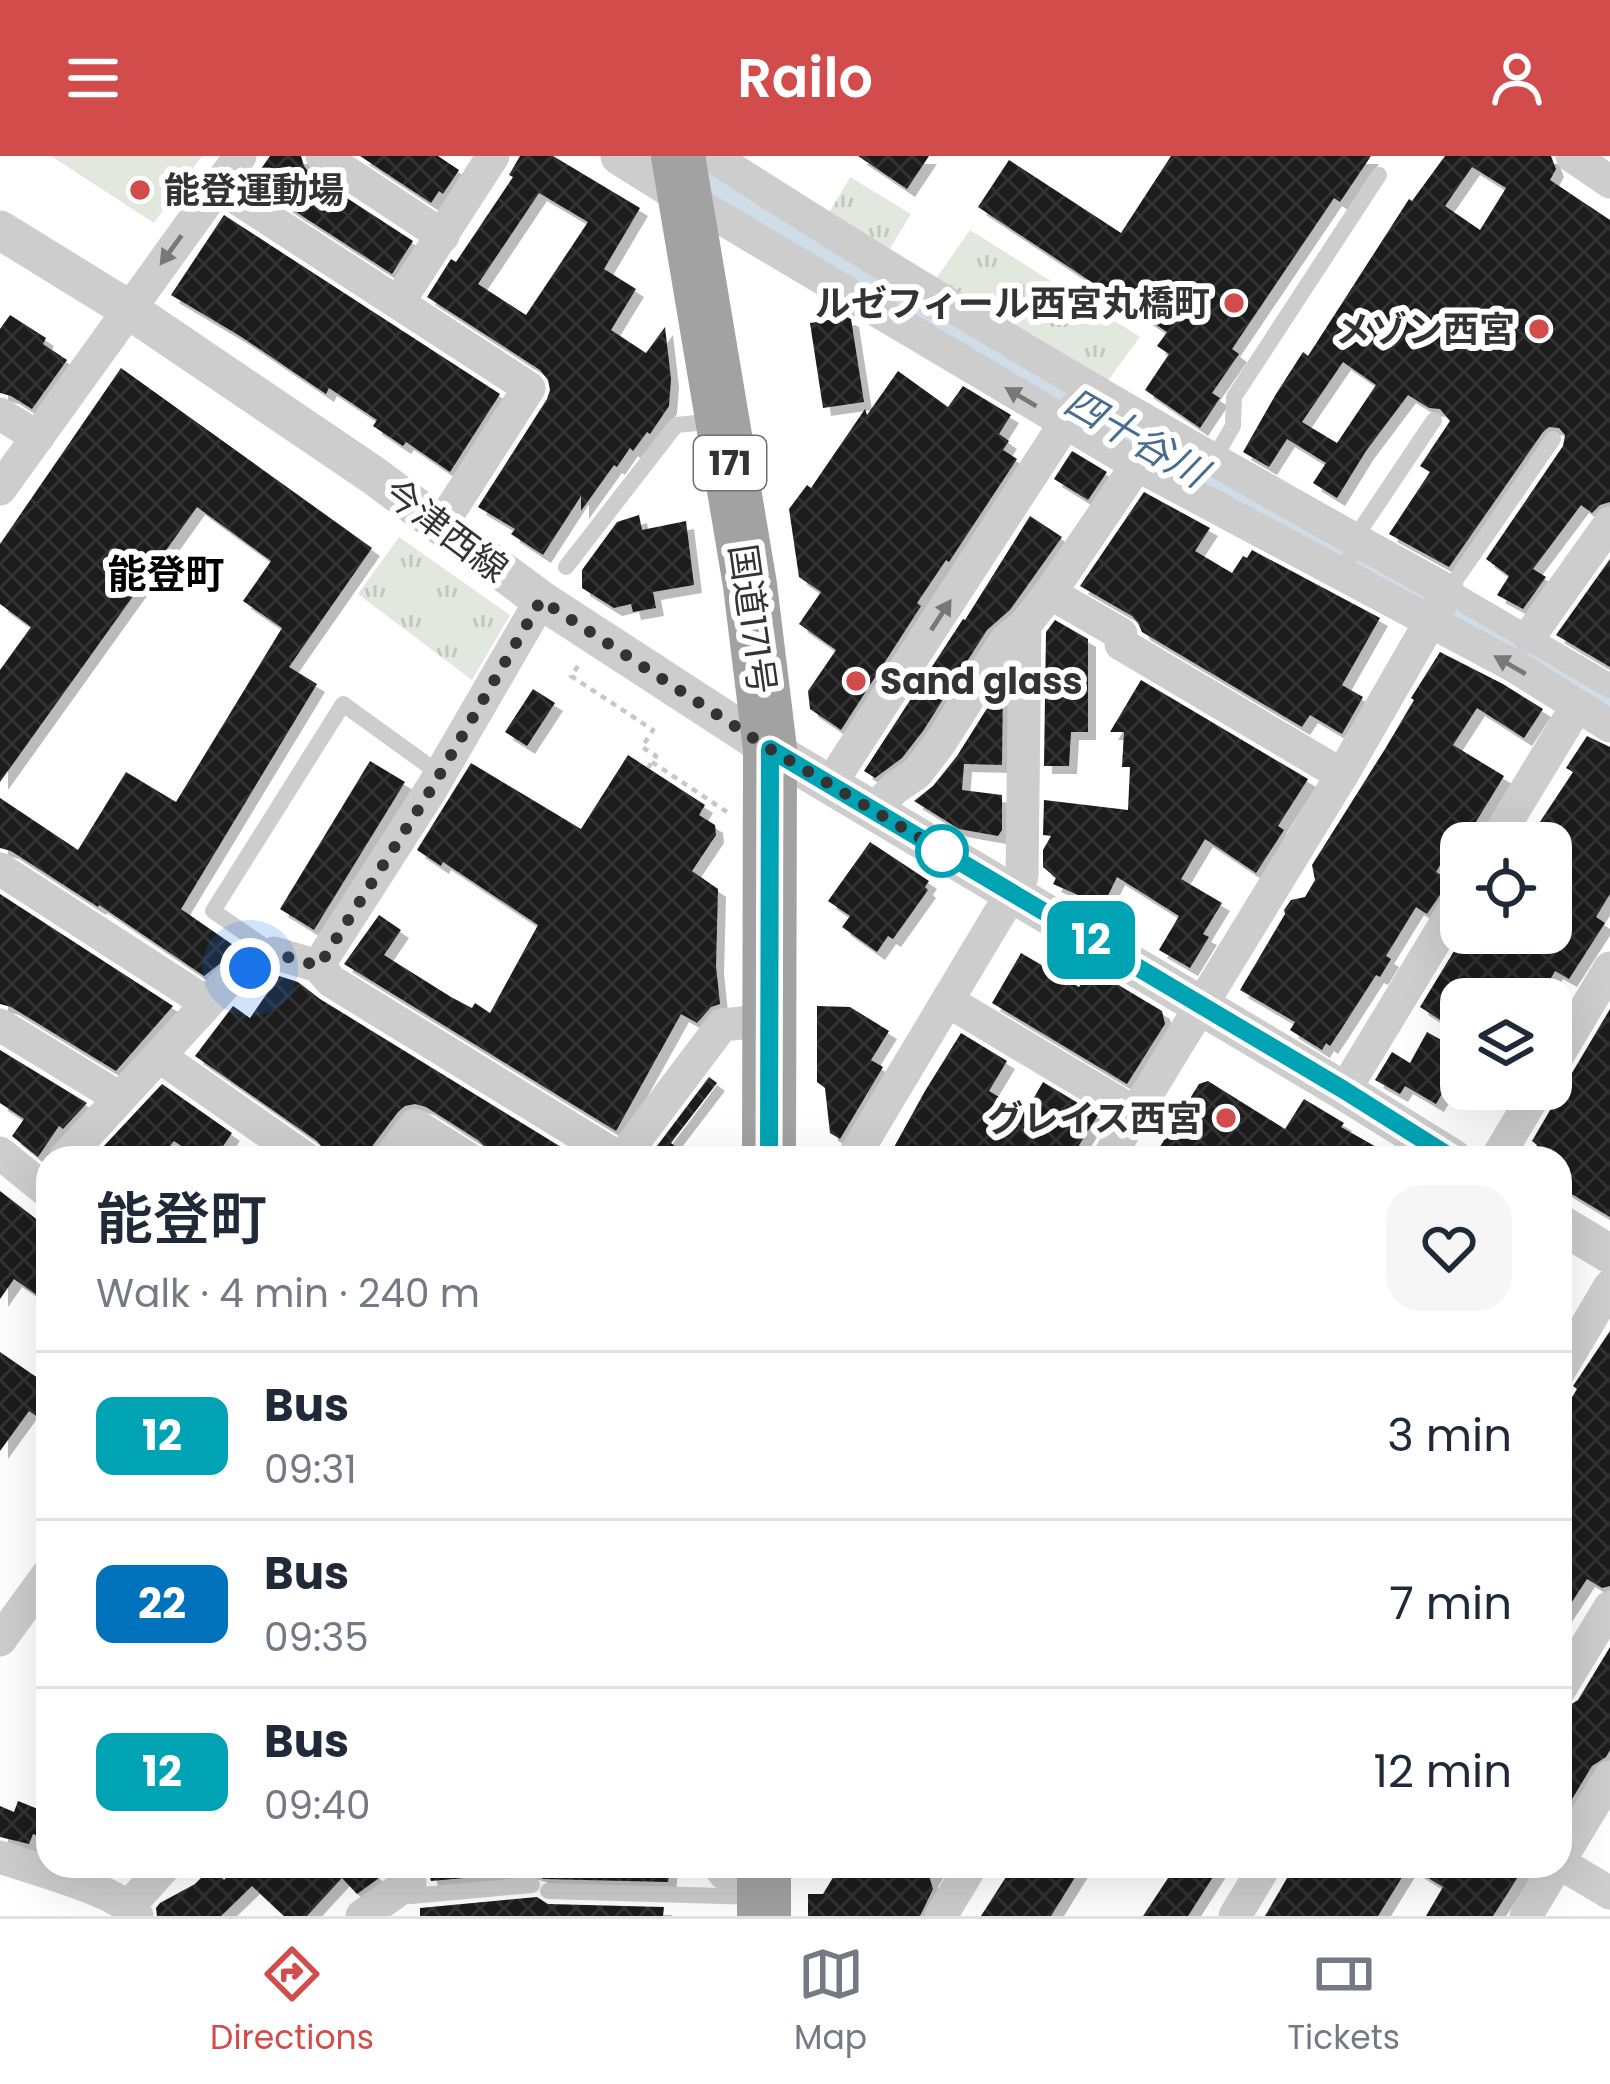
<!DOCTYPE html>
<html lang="en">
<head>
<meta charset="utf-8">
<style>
  :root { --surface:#fff; --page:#f6f6f7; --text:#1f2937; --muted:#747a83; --line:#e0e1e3; --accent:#d34c4c }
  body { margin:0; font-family:Poppins,"Noto Sans JP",sans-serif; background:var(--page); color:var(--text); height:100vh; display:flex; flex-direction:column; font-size:45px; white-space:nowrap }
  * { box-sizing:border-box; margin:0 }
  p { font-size:39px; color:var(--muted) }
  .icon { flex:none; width:66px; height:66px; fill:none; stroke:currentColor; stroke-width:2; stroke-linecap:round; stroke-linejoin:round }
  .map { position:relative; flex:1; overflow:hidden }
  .sheet { position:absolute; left:36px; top:990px; width:1536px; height:732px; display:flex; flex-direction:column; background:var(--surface); border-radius:36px; box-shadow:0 12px 48px #0002 }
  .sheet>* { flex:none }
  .badge { padding:0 24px; border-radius:18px; font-size:42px; line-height:78px }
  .fabs { position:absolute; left:1440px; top:666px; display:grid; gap:24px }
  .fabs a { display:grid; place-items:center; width:132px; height:132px; border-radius:24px; background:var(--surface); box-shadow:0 12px 48px #0002; font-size:60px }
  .you { position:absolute; width:60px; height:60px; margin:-30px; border:9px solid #fff; border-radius:50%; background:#1a73e8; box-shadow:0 0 0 18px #1a73e833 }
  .map>.badge { position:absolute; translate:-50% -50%; box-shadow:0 0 0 6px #fff }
  .round { display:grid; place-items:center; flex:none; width:126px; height:126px; border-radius:36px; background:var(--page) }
  .headline { display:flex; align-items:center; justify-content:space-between; height:204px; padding:0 60px }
  h1 { font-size:57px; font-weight:600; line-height:90px }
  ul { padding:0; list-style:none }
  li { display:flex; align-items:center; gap:36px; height:168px; padding:0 60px; border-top:3px solid var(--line) }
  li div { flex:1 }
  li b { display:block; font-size:45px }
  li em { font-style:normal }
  li .badge { min-width:132px; font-weight:700; text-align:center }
  header { display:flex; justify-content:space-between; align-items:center; height:156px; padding:0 60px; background:var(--accent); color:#fff; font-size:54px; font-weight:600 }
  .tabs { display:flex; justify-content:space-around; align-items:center; height:168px; border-top:3px solid var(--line); background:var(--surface); font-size:33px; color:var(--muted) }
  .tabs a { display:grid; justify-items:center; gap:6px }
  .tabs .on { color:var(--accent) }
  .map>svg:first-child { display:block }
  .grass { fill:url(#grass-tufts) }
  .garden { fill:#e2e8dd }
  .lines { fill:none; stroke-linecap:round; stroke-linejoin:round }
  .river { stroke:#cfdde8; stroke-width:48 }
  .building { fill:url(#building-cross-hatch); fill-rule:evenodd; filter:url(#shadow) }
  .path { stroke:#c7c7c7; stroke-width:4.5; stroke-dasharray:6 6; stroke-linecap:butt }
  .service { stroke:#cdcdcd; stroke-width:16 }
  .pedestrian { stroke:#cdcdcd; stroke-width:24 }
  .minor { stroke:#cdcdcd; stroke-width:33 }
  .tertiary { stroke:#cdcdcd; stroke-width:39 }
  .trunk { stroke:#a2a2a2; stroke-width:54 }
  .oneway { fill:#787878 }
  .line-casing { stroke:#fff; stroke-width:27 }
  .line { stroke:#00a3b4; stroke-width:18 }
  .walk { stroke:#333; stroke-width:12; stroke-dasharray:0 21.6 }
  .poi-dot { fill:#d34c4c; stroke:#fff; stroke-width:4.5 }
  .stop-dot { fill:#fff; stroke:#00a3b4; stroke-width:6 }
  .labels { text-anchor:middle; stroke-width:12; stroke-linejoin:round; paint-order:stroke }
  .shield { fill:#fff; stroke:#707070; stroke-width:3 }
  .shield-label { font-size:33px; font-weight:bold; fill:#333 }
  .poi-label { font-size:36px; font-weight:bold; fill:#333; stroke:#fff; text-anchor:end }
  .street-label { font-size:36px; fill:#333; stroke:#fff }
  .water-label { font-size:39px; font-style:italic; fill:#496d8d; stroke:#fff }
  .neighbourhood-label { font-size:39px; font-weight:bold; fill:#000; stroke:#fff }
</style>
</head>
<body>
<header><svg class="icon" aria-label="menu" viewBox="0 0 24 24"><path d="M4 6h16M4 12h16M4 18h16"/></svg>Railo<svg class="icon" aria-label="person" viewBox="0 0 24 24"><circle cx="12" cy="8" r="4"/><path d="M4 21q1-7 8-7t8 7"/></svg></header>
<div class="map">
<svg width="1610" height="1760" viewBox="0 0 1610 1760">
  <defs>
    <pattern id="grass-tufts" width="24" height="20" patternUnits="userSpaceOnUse" patternTransform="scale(3)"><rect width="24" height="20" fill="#e2e8dd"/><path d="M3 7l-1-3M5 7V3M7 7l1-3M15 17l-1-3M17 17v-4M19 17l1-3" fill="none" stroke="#c2c7be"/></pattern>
    <pattern id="building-cross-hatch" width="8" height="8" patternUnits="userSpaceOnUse" patternTransform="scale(3)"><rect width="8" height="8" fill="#1a1a1a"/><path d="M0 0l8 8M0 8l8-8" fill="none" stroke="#333"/></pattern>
    <filter id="shadow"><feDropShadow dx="8" dy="8" stdDeviation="0" flood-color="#0004"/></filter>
  </defs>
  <rect width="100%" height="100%" fill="#fff"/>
  <g class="grass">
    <polygon points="850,21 911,58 886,99 826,62"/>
    <polygon points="970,74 1140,181 1106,227 933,127"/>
    <polygon points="399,381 510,459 472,524 358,438"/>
  </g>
  <polygon class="garden" points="51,0 202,0 154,67"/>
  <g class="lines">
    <polyline class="river" points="670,0 1132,281 1530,501 1610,550"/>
  </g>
  <g class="building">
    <polygon points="270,0 301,0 304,10 310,18 413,85 392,118 251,27"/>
    <polygon points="360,0 438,0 459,14 443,38 439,35 431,47"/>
    <path d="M520,0H553L640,52L604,113L636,133L611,174L646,197L665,171L671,223L669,250L650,278L647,276L633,295L630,292L617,311L614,309L581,355V340L543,399L511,378L515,373L478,351L547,243L550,234L548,224L540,214L427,141L451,103L456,106L513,21L509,19ZM539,37L588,66L526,159L478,128Z"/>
    <polygon points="858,0 929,0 907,33"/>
    <polygon points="1171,0 1371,0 1340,46 1334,42 1232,193 1239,198 1212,237 1220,242 1200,272 1145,234 1169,198 1157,190 1167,176 978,51 1009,4 1121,77"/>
    <path d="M1445,0H1551L1556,13L1550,24L1610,64V346L1600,349L1592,357L1581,349L1533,413L1546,421L1523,453L1497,439L1509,420L1486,403L1563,290L1565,279L1559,272L1549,271L1543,276L1449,411L1389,378L1430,316L1420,310L1450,265L1440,253L1429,252L1408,239L1366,295L1337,342L1313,327L1326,307L1287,283L1269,311L1243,296L1276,238L1303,196L1308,200L1409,43L1412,45ZM1472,11L1506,32L1480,74L1445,50ZM1343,206L1376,229L1337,287L1302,266Z"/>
    <polygon points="224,59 500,238 450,316 406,286 403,290 373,270 377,264 329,232 326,238 240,180 171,139"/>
    <polygon points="10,159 46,182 43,188 67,204 32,253 11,240 0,237 0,173"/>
    <polygon points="847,161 851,163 864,246 823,252 810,167"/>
    <polygon points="121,212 372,392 289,511 317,528 181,753 236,791 231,799 204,820 99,749 98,751 11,695 0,692 0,642 78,694 126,616 176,646 282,472 243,445 271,405 197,351 0,626 0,514 31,471 0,448 0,388"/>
    <polygon points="898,215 948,251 963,230 1011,259 999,278 1009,285 1003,294 1017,303 949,406 946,404 917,447 921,450 841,574 810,553 808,535 836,494 799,468 821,436 799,421 789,353 807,329 811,332 865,253 867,259"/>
    <polygon points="1072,295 1107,316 1088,344 1054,323"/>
    <polygon points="1144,336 1210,372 1195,395 1232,417 1243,400 1247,402 1252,394 1380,462 1342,529 1363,541 1342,578 1310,559 1302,571 1142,476 1138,467 1132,460 1080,430"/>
    <polygon points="639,359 642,374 686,365 694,429 653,436 656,452 633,456 631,448 614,452 582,432 582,414 617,366"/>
    <polygon points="1030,360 1062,381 1010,454 987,474 923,575 902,602 875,622 864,615 963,463 965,464"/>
    <polygon points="1610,403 1610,511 1556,479"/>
    <polygon points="1055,464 1088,483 1088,576 1071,576 1069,610 1044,610 1046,476"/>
    <polygon points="1440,496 1503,528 1543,553 1524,582 1477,552 1453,589 1504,620 1471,674 1464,669 1436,716 1450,724 1427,758 1416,751 1386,800 1391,803 1380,821 1376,819 1342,872 1330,890 1326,887 1322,894 1290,874 1295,866 1240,834 1285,758 1284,754 1291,744 1305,741 1315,724 1312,709 1385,593 1414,544 1411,542"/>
    <polygon points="1141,524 1308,623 1278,670 1284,674 1256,717 1205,683 1181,723 1222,747 1203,778 1209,781 1190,812 1159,794 1179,760 1117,721 1103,750 1053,728 1056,722 1043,711 1043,694 1051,680 1043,679 1044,644 1128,654 1130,611 1122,611 1124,576 1110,576"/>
    <polygon points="1003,527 1002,609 964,608 962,634 1002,639 1002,674 998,680 959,673 914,645 933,630 957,600"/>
    <polygon points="533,533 555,547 527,590 505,576"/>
    <polygon points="1587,580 1610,591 1610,738 1596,761 1605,767 1569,823 1555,815 1539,843 1461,843 1461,855 1451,871 1420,851 1465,777 1551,777 1551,687 1526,687 1573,616 1566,612"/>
    <polygon points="628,599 705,649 699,659 715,669 716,679 692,715 718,733 716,810 720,848 711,851 697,867 681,858 616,975 344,808 379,759 401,774 384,799 451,841 472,852 475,847 490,857 538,769 443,706 441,710 417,694 471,607 581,673"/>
    <polygon points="370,605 405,626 314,774 280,753"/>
    <polygon points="870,686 929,725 925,731 928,734 893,783 888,780 877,796 842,771 850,760 828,745"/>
    <polygon points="0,738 173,850 116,915 11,851 0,848"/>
    <polygon points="1021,797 1079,831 1090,812 1162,855 1165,868 1127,928 992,847"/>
    <polygon points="279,820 298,826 320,843 579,1002 488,1002 485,991 478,984 426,951 415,948 405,950 398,956 373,989 369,1002 326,1002 323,992 317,985 195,900 233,850 250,862"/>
    <polygon points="817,850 850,851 889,875 871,904 883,911 840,983 830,977 825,932 817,926"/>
    <polygon points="1610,853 1610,1061 1560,1031 1560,1002 1529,1002 1537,989 1532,985 1556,944 1558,930 1569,922"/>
    <polygon points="1427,876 1461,895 1461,904 1436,948 1405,930 1400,938 1375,924 1392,896 1410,907"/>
    <polygon points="961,877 1007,905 989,935 1025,957 1043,926 1098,959 1071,1002 888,1002 925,935"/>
    <polygon points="0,894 87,947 63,973 59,970 38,1001 12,980 24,963 0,947"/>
    <polygon points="709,921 717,927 671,987 690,1002 648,1002"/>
    <polygon points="1208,925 1285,973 1304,943 1344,967 1341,971 1396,1002 1253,1002 1242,995 1237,1002 1153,1002 1199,928"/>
    <polygon points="162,928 232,977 215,1002 199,1002 174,985 160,1002 119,1002 103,991"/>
    <polygon points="0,1035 48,1072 48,1147 14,1123 0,1143"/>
    <polygon points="1610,1175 1610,1430 1602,1432 1587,1423 1560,1464 1560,1261 1577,1233 1573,1230"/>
    <polygon points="0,1196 48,1229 48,1268 29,1255 0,1295"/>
    <polygon points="1610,1491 1610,1594 1606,1601 1592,1610 1560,1663 1560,1555 1578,1544"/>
    <polygon points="18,1645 48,1657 48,1683 33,1678 29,1688 0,1681 0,1650 14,1656"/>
    <polygon points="230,1710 367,1710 379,1722 357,1738 342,1722 307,1760 284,1760 252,1730 221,1760 157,1760 156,1752 160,1747 195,1728 212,1711 224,1724 233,1713"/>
    <polygon points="423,1710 670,1710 668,1726 543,1723 538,1718 531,1716 431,1725 428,1715"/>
    <polygon points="840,1710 860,1710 876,1720 882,1710 938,1710 930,1723 933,1733 920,1760 808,1760 808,1738 823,1738"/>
    <polygon points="1013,1710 1082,1710 1051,1760 981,1760"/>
    <polygon points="1176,1710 1220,1710 1188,1760 1143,1760"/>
    <polygon points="1294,1710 1525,1710 1493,1760 1426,1760 1443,1731 1409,1710 1378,1760 1265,1760"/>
    <polygon points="537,1741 548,1748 664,1751 663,1760 420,1760 420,1752"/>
  </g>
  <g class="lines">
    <g class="path">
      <polyline points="578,510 571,520 653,574 642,591 656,600 648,612"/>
      <polyline points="652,606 727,656"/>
    </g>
    <g class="service">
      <polyline points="1213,304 1233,270 1234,241 1379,19"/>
      <polyline points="566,411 676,269 716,265"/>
      <polyline points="1341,417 1359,385 1363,370 1434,264"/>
      <polyline points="1448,435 1553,283"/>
      <polyline points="274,797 213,755 343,548 440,618"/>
      <polyline points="548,1735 757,1741"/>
      <polyline points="411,1740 532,1729"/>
    </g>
    <polyline class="pedestrian" points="1448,435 1610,530"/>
    <g class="minor">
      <polyline points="322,0 443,80"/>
      <path d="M712,0C951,155 1199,298 1448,435L1342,619L1108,1002"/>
      <polyline points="1572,0 1610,26"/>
      <polyline points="218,30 529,232 441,369"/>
      <polyline points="684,40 1137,309 1514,510 1610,570"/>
      <polyline points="398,147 493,0"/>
      <polyline points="0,258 38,281"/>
      <polyline points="0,333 240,0"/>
      <polyline points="1050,437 1121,478 1121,488 1342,619"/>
      <polyline points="1529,481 1610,367"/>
      <polyline points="831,627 1075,252"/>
      <polyline points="873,654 895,632 917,617 940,587 1005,485 1025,469 1050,437 1137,309"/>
      <polyline points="1494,687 1577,550"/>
      <polyline points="0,713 207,847"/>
      <polyline points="318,810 331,825 619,1002"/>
      <polyline points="948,845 1135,957"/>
      <polyline points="0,869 118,941"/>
      <polyline points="159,900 305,1002"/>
      <polyline points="1551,911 1610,812"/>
      <polyline points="1344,935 1461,742"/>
      <polyline points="0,997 48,1036"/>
      <polyline points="65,1002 227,826 274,797 318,810 432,632 541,444"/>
      <polyline points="390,1002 415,969 467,1002"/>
      <polyline points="622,1002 722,869 769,864"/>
      <polyline points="853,1002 1022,720 1025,469"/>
      <polyline points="1497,1002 1538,933"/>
      <polyline points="1560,1214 1610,1130"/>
      <polyline points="0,1484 48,1418"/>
      <polyline points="1560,1533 1610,1451"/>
      <path d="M0,1701C31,1712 121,1735 137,1760"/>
      <polyline points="1560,1704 1610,1621"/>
      <polyline points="1560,1707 1610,1737"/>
      <polyline points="719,1710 725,1718 764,1731"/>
      <polyline points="130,1749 165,1710"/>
      <polyline points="362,1760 410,1726"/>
      <polyline points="941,1760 971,1710"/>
      <polyline points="1235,1760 1265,1710"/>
      <polyline points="1526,1760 1556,1710"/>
    </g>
    <g class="tertiary">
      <polyline points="620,0 684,40"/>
      <polyline points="0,74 128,153 373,319 541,444 770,593 1344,935 1452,1002"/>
      <polyline points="1560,1068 1610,1098"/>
    </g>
    <g class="trunk">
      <polyline points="678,0 750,429 770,593 769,1002"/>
      <polyline points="764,1760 764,1710"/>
    </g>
  </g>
  <defs><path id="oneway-solid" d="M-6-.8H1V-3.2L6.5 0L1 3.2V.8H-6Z" transform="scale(3)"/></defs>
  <g class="oneway">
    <use href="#oneway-solid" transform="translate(171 94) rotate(126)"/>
    <use href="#oneway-solid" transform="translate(1021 241) rotate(-149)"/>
    <use href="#oneway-solid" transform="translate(941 459) rotate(-57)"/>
    <use href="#oneway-solid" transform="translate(1510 509) rotate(-150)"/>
  </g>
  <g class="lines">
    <defs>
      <polyline id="line" points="769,1002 770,593 1344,934 1452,1002"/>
    </defs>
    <use href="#line" class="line-casing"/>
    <use href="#line" class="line"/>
    <polyline class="walk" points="250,812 274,797 319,810 432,632 541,444 770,593 942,695"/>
  </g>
  <g class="poi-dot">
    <circle cx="140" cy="34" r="12"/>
    <circle cx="1234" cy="147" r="12"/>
    <circle cx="1539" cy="173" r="12"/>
    <circle cx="856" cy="525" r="12"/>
    <circle cx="1226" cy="962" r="12"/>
  </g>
  <circle class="stop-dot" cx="942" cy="695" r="24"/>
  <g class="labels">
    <rect class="shield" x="694" y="280" width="72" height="54" rx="9"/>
    <g class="shield-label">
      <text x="730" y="319">171</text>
    </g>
    <g class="poi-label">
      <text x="164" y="47" text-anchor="start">能登運動場</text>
      <text x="1210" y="160">ルゼフィール西宮丸橋町</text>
      <text x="1515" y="186">メゾン西宮</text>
      <text x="880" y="538" text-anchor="start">Sand glass</text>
      <text x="1202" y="975">グレイス西宮</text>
    </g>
    <g class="street-label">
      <text transform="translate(446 374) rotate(37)" y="13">今津西線</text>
      <text transform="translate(753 463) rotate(82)" y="13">国道171号</text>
    </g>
    <g class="water-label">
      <text transform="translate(1136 281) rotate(30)" y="14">四十谷川</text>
    </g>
    <g class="neighbourhood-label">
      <text x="166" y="432">能登町</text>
    </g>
  </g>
</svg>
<div class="fabs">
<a><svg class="icon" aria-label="locate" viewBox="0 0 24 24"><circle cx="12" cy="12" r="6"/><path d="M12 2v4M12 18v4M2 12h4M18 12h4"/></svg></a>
<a><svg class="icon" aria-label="layers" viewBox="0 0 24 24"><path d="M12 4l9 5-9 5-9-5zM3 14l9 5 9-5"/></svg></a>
</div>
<div class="you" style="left:250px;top:812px"></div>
<b class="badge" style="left:1091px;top:784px;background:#00a3b4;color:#fff">12</b>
<section class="sheet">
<div class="headline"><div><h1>能登町</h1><p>Walk · 4 min · 240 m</p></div><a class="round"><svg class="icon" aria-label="heart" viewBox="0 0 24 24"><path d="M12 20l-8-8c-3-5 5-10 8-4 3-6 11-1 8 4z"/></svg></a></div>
<ul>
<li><span class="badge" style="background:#00a3b4;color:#fff">12</span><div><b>Bus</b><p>09:31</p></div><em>3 min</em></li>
<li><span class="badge" style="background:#0072bc;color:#fff">22</span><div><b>Bus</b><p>09:35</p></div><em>7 min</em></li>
<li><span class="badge" style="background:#00a3b4;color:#fff">12</span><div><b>Bus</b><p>09:40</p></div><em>12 min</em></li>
</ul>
</section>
</div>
<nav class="tabs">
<a class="on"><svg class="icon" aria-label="directions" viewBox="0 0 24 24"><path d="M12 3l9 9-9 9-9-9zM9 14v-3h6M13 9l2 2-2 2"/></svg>Directions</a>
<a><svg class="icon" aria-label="map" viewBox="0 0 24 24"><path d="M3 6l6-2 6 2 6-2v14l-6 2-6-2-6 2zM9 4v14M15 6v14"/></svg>Map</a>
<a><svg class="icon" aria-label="tickets" viewBox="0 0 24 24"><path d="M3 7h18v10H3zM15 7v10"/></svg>Tickets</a>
</nav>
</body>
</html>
